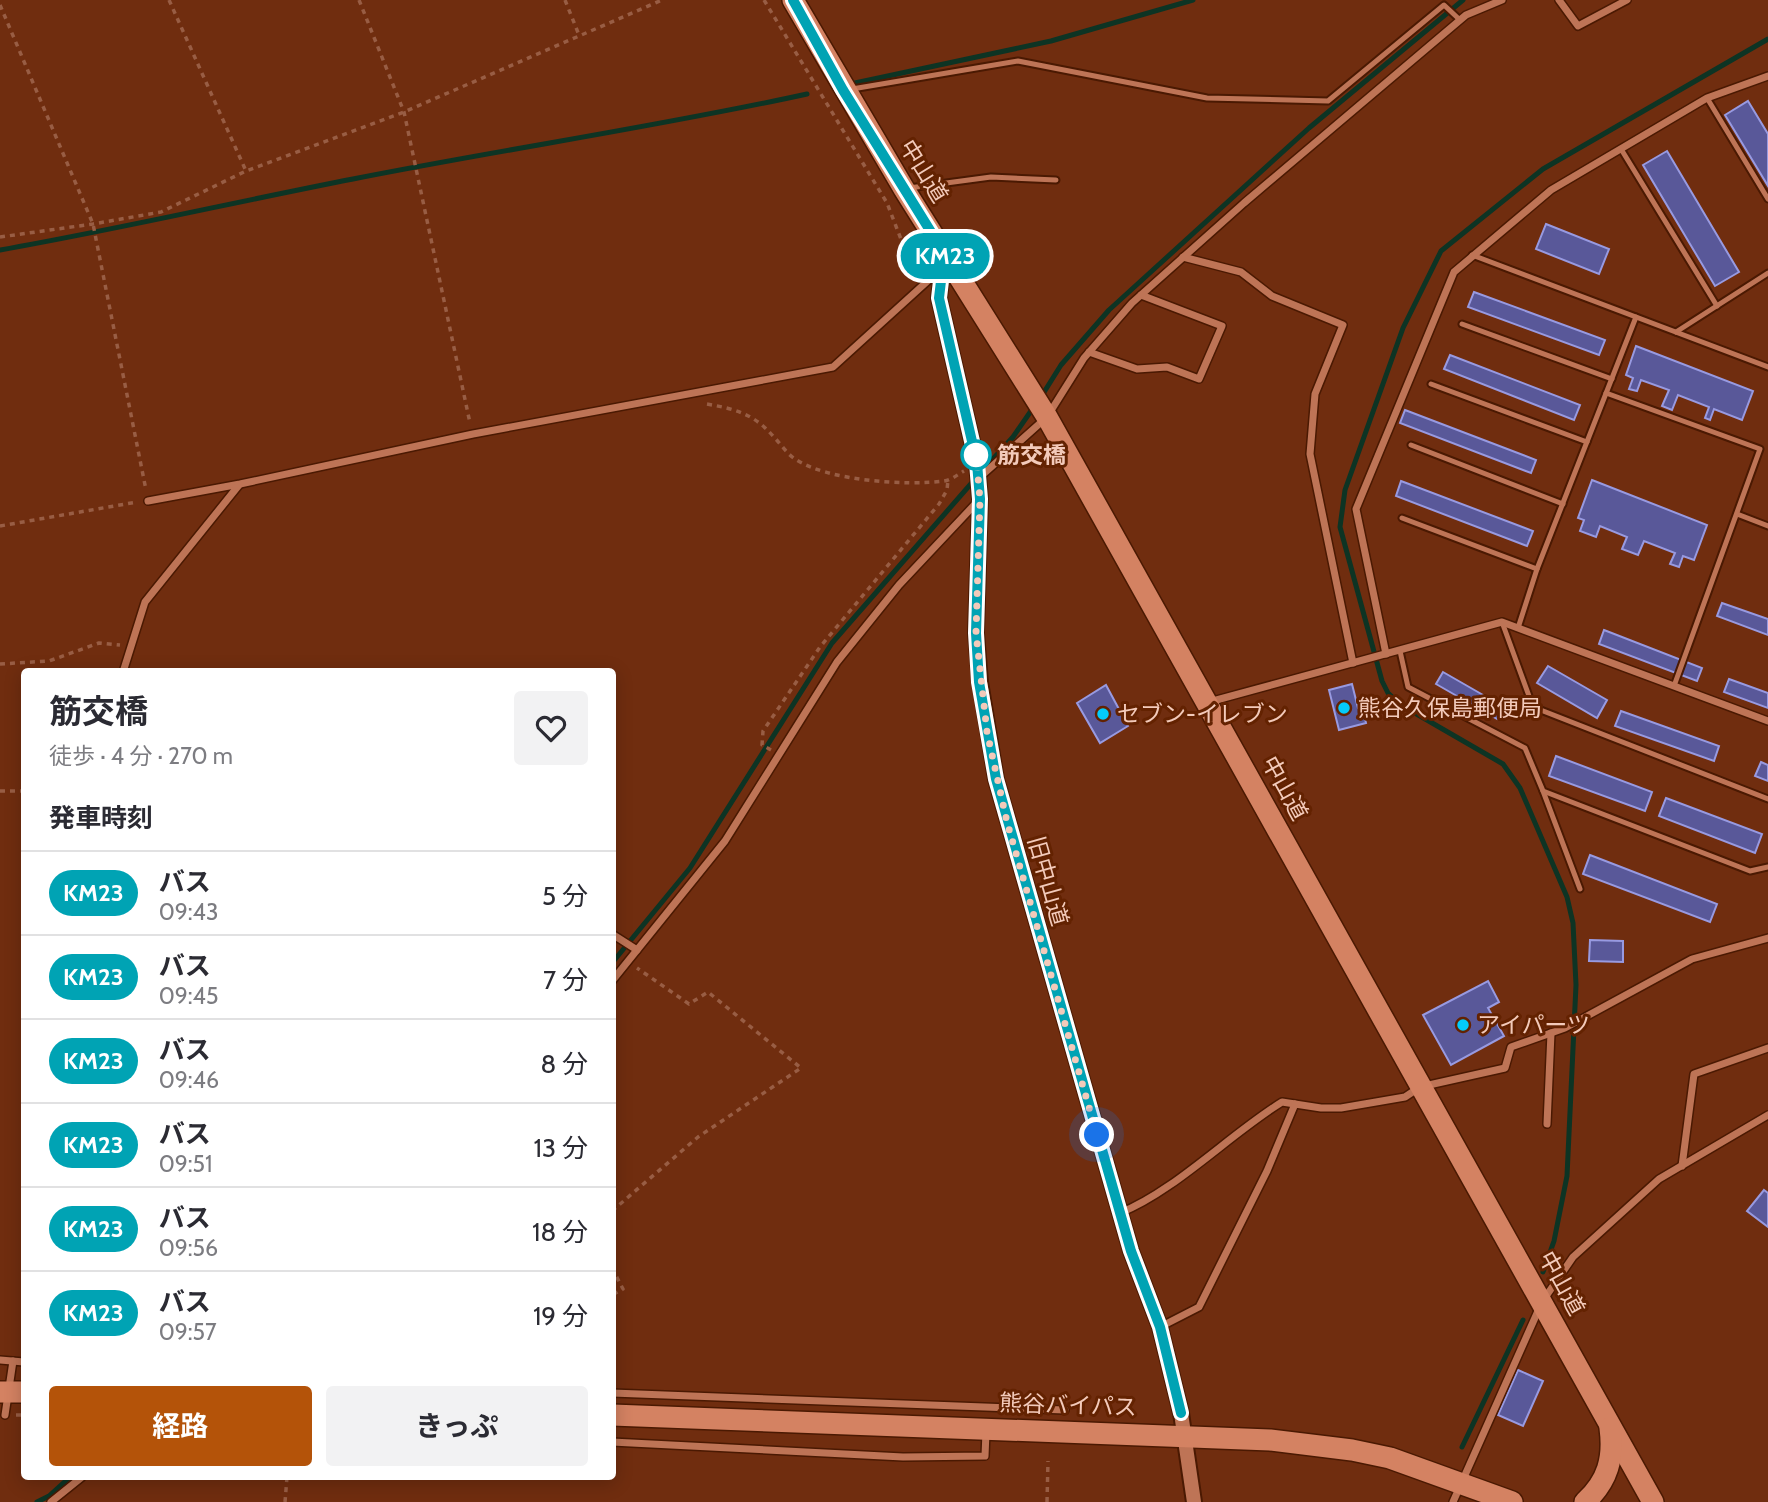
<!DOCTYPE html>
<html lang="ja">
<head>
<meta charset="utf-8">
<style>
  :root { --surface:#fff; --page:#f2f2f3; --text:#2b2b33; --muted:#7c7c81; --line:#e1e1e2; --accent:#b45309 }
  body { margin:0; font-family:Cabin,"Noto Sans JP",sans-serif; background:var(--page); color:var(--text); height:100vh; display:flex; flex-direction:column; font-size:26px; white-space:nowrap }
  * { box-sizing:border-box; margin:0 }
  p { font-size:23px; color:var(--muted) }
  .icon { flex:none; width:38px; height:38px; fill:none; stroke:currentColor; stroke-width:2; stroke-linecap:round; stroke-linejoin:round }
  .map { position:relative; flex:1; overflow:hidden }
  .side { position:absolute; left:21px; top:668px; width:595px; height:812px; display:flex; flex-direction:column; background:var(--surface); border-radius:7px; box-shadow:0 4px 18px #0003 }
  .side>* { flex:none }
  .badge { padding:0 14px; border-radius:23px; font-size:24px; line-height:46px }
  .you { position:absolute; width:35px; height:35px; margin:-18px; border:5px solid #fff; border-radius:50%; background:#1a73e8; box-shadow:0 0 0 10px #1a73e833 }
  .map>.badge { position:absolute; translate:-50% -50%; box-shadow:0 0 0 4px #fff }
  h2 { padding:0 28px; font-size:26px; line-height:63px }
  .round { display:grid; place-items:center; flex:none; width:74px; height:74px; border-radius:7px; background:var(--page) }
  .summary { display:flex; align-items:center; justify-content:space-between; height:119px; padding:0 28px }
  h1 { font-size:33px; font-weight:700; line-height:52px }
  .action { display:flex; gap:14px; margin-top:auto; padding:14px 28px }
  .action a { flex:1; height:80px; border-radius:7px; background:var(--accent); color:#fff; font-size:28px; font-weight:700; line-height:80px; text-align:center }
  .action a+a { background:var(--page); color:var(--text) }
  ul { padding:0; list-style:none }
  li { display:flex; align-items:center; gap:21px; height:84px; padding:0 28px; border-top:2px solid var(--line) }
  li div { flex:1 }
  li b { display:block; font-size:26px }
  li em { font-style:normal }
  li .badge { min-width:77px; font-weight:700; text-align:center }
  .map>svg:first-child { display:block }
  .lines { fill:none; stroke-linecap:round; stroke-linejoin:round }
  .stream { stroke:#0d3424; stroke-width:5 }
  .building { fill:#595899; stroke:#989ae1; stroke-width:2 }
  .lane-casing { stroke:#4a1902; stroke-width:9 }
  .street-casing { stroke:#4a1902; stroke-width:10 }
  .secondary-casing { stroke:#4a1902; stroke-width:18 }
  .highway-casing { stroke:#4a1902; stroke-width:24 }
  .path { stroke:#985d44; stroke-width:3.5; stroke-dasharray:5 5; stroke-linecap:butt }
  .lane { stroke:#be7456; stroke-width:5 }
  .street { stroke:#be7456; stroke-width:7 }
  .secondary { stroke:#be7456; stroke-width:14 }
  .highway { stroke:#d48262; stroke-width:21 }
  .line-casing { stroke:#fff; stroke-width:16 }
  .line { stroke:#00a3b4; stroke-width:10 }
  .walk { stroke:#f3caba; stroke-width:7; stroke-dasharray:0 12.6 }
  .stop-dot { fill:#fff; stroke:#00a3b4; stroke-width:3.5 }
  .poi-dot { fill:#04cbf9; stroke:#632201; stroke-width:2.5 }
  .labels { text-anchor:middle; stroke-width:6; stroke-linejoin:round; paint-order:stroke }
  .street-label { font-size:23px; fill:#f3caba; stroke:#632201 }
  .stop-label { font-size:23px; font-weight:bold; fill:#f3caba; stroke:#632201; text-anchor:start }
  .poi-label { font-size:23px; fill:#f3caba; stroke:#632201; text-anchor:start }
</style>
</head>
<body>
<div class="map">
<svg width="1768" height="1502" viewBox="0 0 1768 1502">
  <rect width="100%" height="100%" fill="#702d0f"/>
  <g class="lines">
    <g class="stream">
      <polyline points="855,83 1051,41 1193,0"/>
      <path d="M0,250C119,229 235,202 353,179C504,149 657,127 807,94"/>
      <polyline points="1041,397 1061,365 1109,310 1309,128 1463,0"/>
      <polyline points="982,471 1013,437 1033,408"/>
      <polyline points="612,963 690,868 832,643 976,478"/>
      <polyline points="1543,1272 1554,1241 1567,1176 1576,985 1573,923 1567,897 1520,788 1503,764 1401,705 1388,693 1382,681 1340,527 1345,490 1403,328 1441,251 1543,169 1768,39"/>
      <polyline points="1462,1447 1523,1320"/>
      <polyline points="37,1502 49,1496 70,1477"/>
    </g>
  </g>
  <g class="building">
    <polygon points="1748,101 1768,134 1768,186 1725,115"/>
    <polygon points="1667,151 1739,272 1715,286 1643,165"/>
    <polygon points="1546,224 1609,249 1599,274 1536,249"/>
    <polygon points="1474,292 1605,340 1599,355 1468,307"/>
    <polygon points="1636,346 1753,391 1742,420 1714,409 1710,420 1705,418 1709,407 1678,395 1672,410 1662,406 1669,390 1641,380 1637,391 1629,389 1633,378 1626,375"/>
    <polygon points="1450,355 1580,405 1574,420 1444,369"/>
    <polygon points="1405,410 1536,460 1531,473 1400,423"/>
    <polygon points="1592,480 1707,525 1694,560 1683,556 1679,567 1670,564 1675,553 1644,541 1638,555 1622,549 1627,537 1600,526 1596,537 1580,531 1584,520 1578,518"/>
    <polygon points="1401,481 1533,531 1527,546 1396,496"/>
    <polygon points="1722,603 1768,619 1768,635 1717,616"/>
    <polygon points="1604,630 1702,668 1697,681 1599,644"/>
    <polygon points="1548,666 1607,700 1597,718 1537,683"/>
    <polygon points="1443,672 1504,707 1497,719 1436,684"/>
    <polygon points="1729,679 1768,693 1768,708 1724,692"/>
    <polygon points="1352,684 1358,708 1362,707 1366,723 1339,730 1329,690"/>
    <polygon points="1106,685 1128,726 1100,743 1077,703"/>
    <polygon points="1621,711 1719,746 1714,761 1615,726"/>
    <polygon points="1556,756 1652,792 1645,811 1549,776"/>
    <polygon points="1761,762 1768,765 1768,781 1755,776"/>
    <polygon points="1666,798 1762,834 1755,853 1659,816"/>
    <polygon points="1590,855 1717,904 1710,922 1583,874"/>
    <polygon points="1590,940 1623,941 1623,962 1589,961"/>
    <polygon points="1488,981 1499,1002 1488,1008 1504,1036 1451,1065 1423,1015"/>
    <polygon points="1764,1190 1768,1193 1768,1227 1747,1211"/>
    <polygon points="1518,1370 1543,1381 1523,1426 1498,1415"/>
  </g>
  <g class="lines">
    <defs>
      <g id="lane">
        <polyline points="852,89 1018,61 1207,98 1328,101 1444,5 1460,20"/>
        <polyline points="1707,98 1768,199"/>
        <polyline points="1621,149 1717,306"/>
        <polyline points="909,188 991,177 1056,180"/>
        <polyline points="1472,255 1636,317 1537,569 1518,628"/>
        <polyline points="1636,317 1768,367"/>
        <polyline points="1462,324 1612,379"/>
        <polyline points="1676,332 1768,273"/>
        <polyline points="1431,384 1587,442"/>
        <polyline points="1606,393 1760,449 1674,686"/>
        <polyline points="1411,445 1563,504"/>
        <polyline points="1737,514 1768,526"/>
        <polyline points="1402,518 1537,569"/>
        <polyline points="1502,622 1533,707 1768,799"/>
        <polyline points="1400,651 1408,687 1525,748 1543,791 1750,871 1768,867"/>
        <polyline points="1543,791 1580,889"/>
      </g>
      <g id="street">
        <polyline points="1559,0 1578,26 1627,0"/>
        <polyline points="1183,257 1241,272 1272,296 1343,325 1315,394 1310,454 1353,663"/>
        <polyline points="1089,352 1137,369 1167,367 1199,379 1222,326 1141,295"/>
        <polyline points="980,477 1047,417 1084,358 1132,303 1244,203 1466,15 1502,0"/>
        <polyline points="148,501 240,484 473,434 833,367 943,267"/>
        <polyline points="1386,654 1356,509 1454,272 1551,190 1707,98 1768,76"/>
        <polyline points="123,672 145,602 239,485"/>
        <polyline points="1209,702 1502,622 1768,721"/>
        <polyline points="612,934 637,950"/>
        <polyline points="612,981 725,841 837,662 899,585 979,500"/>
        <polyline points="1547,1124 1551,1033"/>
        <polyline points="1682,1166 1694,1074 1768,1048"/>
        <path d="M1120,1213C1175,1191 1230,1134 1282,1102L1321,1108H1341L1405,1097L1420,1087L1505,1068L1511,1047L1565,1028L1692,959L1768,938"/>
        <polyline points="1160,1327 1199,1307 1267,1171 1295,1104"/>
        <polyline points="0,1360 24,1362"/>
        <polyline points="612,1393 1065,1410"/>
        <polyline points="5,1415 13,1361"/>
        <polyline points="612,1442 903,1457 985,1456 986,1432"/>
        <polyline points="51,1502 82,1477"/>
        <polyline points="1453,1502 1542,1302 1573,1257 1659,1179 1768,1115"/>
      </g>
      <polyline id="secondary" points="949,261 941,281 939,298 977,463 980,499 976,633 980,682 996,779 1131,1251 1160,1327 1181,1413 1194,1502"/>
      <g id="highway">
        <polyline points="793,0 904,189 1047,417 1653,1502"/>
        <polyline points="0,1392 24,1392"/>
        <polyline points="612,1415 1270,1440 1352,1450 1390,1458 1512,1502"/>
        <path d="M1585,1502C1608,1481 1614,1458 1610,1428"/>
      </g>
    </defs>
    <use href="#lane" class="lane-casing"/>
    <use href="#street" class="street-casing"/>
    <use href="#secondary" class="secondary-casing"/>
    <use href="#highway" class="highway-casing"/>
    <g class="path">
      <polyline points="169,0 246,171"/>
      <polyline points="359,0 404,112 470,423"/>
      <polyline points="565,0 579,35"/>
      <polyline points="764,0 887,203 916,278"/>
      <polyline points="0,5 93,224 146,490"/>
      <polyline points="0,237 93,224 161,212 246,171 404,112 662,0"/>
      <path d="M707,404C735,409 754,414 773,436C780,443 787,454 795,459C828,481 906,486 944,481C951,480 957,475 964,471"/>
      <polyline points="0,526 137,502"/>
      <polyline points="0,664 49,661 99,643 120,645"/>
      <polyline points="771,750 762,745 763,731 820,647 939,504 947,490 948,480"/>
      <polyline points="0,791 24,791"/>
      <polyline points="612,1211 698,1137 801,1068 708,992 689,1004 637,968"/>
      <polyline points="612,1268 623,1289 612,1295"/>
      <polyline points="612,1365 613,1382"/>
      <polyline points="16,1415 24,1415"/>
      <polyline points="285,1502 287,1477"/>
      <polyline points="1047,1502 1048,1461"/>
    </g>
    <use href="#lane" class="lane"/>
    <use href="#street" class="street"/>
    <use href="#secondary" class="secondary"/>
    <use href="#highway" class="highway"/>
  </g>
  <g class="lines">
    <defs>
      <polyline id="line" points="793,0 843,90 949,261 941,281 939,298 977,463 980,499 976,633 979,682 996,779 1131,1251 1160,1327 1181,1413"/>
    </defs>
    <use href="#line" class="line-casing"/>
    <use href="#line" class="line"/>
    <polyline class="walk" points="976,455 980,499 976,633 987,732 1007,822 1097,1135"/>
  </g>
  <circle class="stop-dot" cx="976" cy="455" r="14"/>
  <g class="poi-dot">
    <circle cx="1344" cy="708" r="7"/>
    <circle cx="1103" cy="714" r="7"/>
    <circle cx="1463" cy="1025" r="7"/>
  </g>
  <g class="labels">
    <g class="street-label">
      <text transform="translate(924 171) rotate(58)" y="8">中山道</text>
      <text transform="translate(1285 788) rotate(61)" y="8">中山道</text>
      <text transform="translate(1048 881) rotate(74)" y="8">旧中山道</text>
      <text transform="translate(1562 1283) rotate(61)" y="8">中山道</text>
      <text transform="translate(1068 1405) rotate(2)" y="8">熊谷バイパス</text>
    </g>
    <g class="stop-label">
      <text x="997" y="463">筋交橋</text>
    </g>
    <g class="poi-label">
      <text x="1358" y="716">熊谷久保島郵便局</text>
      <text x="1117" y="722">セブン-イレブン</text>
      <text x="1477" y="1033">アイパーツ</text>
    </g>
  </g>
</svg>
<div class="you" style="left:1097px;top:1135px"></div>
<b class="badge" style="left:945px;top:256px;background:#00a3b4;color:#fff">KM23</b>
<section class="side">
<div class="summary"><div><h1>筋交橋</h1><p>徒歩 · 4 分 · 270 m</p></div><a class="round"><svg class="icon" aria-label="heart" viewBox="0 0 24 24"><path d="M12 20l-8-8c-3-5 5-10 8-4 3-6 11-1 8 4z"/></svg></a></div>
<h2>発車時刻</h2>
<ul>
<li><span class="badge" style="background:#00a3b4;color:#fff">KM23</span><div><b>バス</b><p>09:43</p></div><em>5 分</em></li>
<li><span class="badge" style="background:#00a3b4;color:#fff">KM23</span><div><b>バス</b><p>09:45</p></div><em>7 分</em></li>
<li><span class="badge" style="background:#00a3b4;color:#fff">KM23</span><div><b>バス</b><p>09:46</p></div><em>8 分</em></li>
<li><span class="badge" style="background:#00a3b4;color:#fff">KM23</span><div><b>バス</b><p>09:51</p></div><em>13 分</em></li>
<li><span class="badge" style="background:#00a3b4;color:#fff">KM23</span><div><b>バス</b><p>09:56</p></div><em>18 分</em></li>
<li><span class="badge" style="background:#00a3b4;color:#fff">KM23</span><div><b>バス</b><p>09:57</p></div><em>19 分</em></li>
</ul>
<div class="action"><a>経路</a><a>きっぷ</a></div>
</section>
</div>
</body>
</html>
